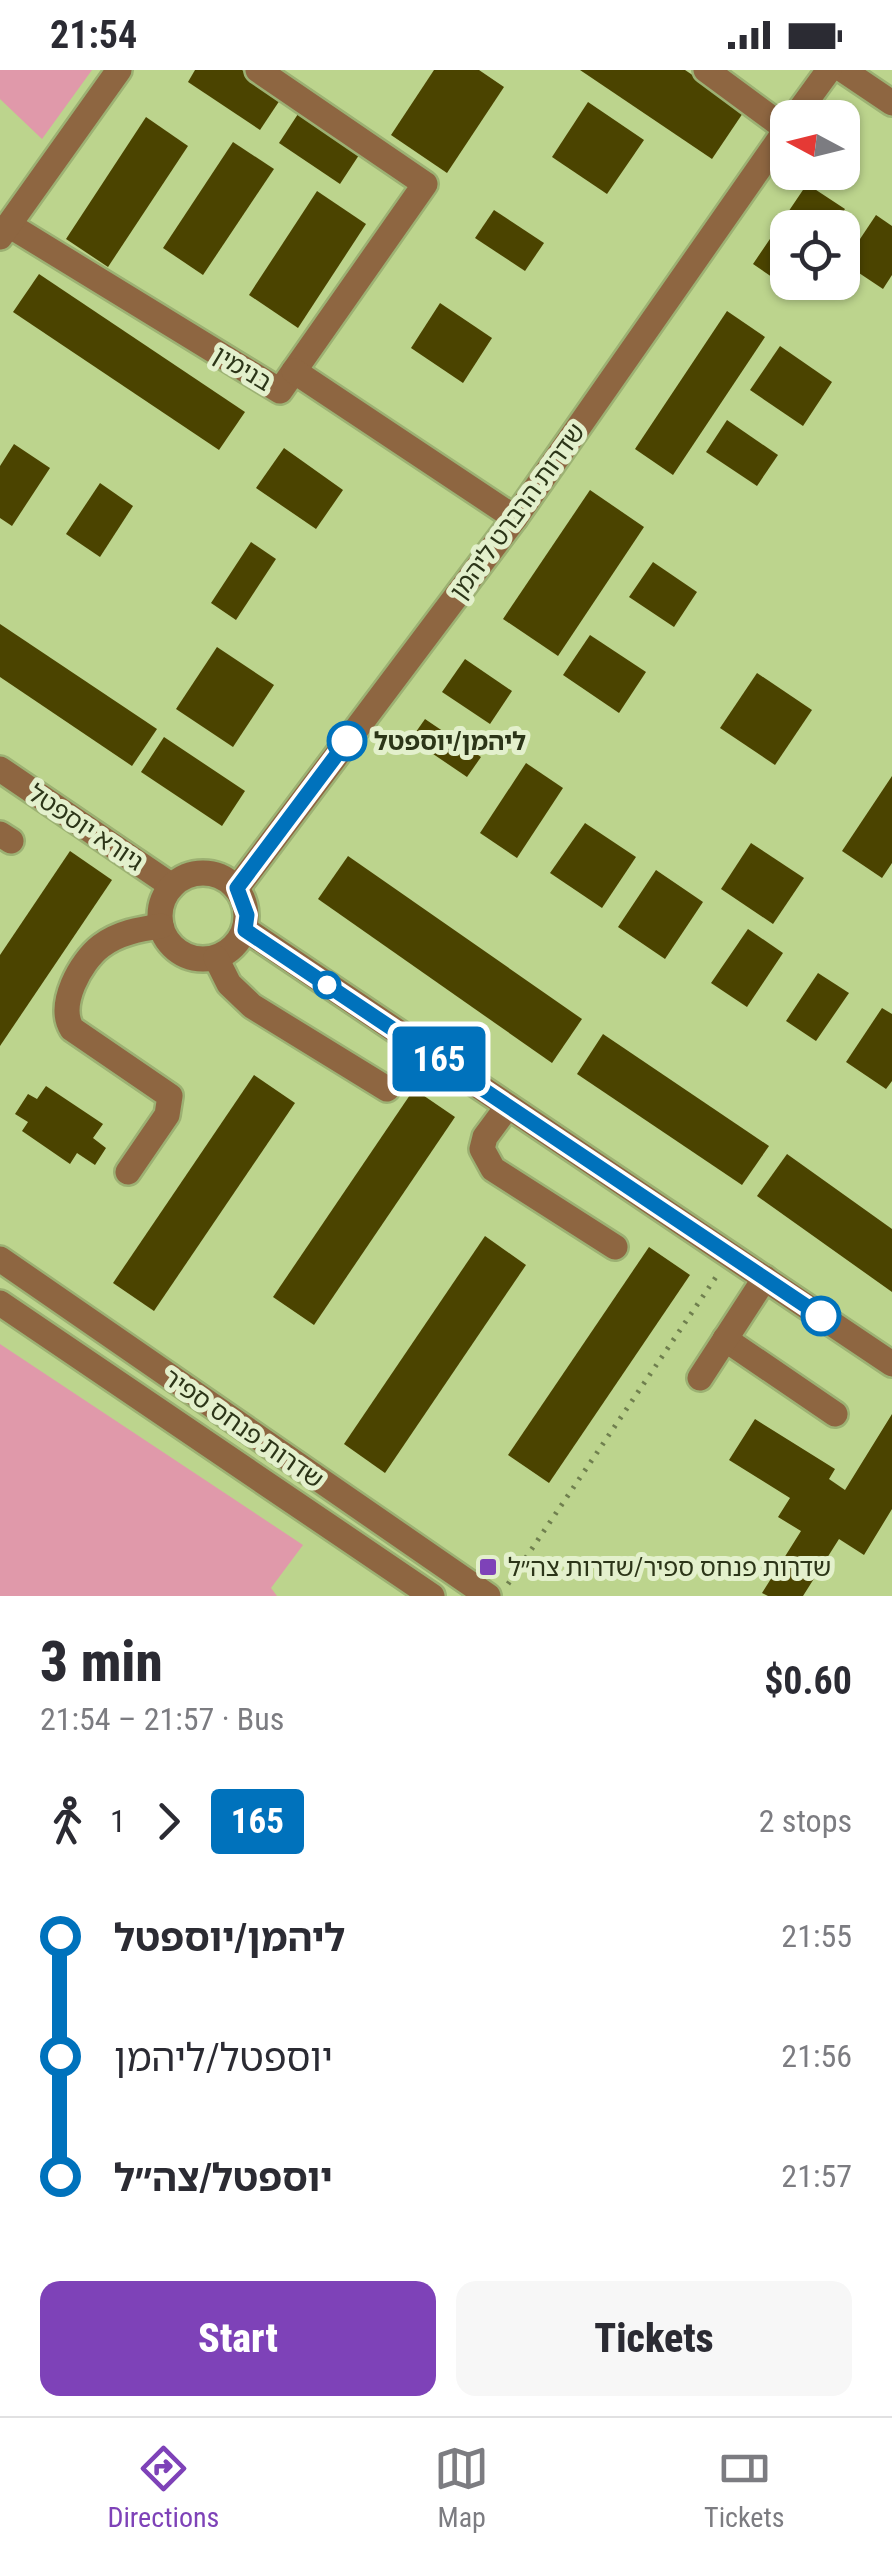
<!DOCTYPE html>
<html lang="en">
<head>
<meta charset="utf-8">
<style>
  :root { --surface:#fff; --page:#f7f7f7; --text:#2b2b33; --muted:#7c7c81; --line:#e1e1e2; --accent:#7e42b8 }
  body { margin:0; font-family:"Roboto Condensed","Noto Sans Hebrew",sans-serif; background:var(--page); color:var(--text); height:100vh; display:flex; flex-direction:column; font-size:38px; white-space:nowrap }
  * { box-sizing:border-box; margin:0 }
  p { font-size:32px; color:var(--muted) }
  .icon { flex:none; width:55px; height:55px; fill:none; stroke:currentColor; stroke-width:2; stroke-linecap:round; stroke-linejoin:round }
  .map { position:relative; height:1526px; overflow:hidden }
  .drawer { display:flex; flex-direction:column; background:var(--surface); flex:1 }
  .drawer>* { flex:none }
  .badge { padding:0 20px; border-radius:8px; font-size:35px; line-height:65px }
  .needle { width:65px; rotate:277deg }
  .controls { position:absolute; left:770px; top:30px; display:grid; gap:20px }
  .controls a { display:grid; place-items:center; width:90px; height:90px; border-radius:20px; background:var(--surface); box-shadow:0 2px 8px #0004; font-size:50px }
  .map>.badge { position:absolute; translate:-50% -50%; box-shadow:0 0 0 5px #fff }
  .legs { display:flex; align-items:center; gap:15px; height:110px; padding:0 40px; font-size:32px }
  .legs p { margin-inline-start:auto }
  .overview { display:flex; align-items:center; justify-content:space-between; height:170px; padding:0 40px }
  h1 { font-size:55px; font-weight:800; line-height:75px }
  .button { display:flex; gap:20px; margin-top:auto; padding:20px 40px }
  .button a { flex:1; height:115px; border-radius:20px; background:var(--accent); color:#fff; font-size:40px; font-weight:800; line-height:115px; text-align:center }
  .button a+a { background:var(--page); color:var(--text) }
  ul { padding:0 40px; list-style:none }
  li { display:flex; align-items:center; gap:35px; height:120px; font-size:38px }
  li i { display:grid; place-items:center; width:15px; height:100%; margin:0 12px; background:currentColor }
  li i::after { content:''; width:25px; height:25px; margin:-12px; border:8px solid; border-radius:50%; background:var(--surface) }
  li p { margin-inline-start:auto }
  li:first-child i { background:linear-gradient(#0000 50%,currentColor 0) }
  li:last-child i { background:linear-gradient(currentColor 50%,#0000 0) }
  .status { display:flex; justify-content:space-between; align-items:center; height:70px; padding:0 50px; background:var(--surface); direction:ltr }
  .status svg { height:28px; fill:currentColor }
  .dock { display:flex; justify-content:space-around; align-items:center; height:140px; border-top:2px solid var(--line); background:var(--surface); font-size:28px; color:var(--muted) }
  .dock a { display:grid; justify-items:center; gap:5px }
  .dock .current { color:var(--accent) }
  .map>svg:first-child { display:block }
  .green { fill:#e099aa }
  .building { fill:#4b4400 }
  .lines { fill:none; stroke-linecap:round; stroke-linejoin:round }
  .minor-casing { stroke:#9cb173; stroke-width:30 }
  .path { stroke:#6f7f4e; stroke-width:5; stroke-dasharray:2.5 8; stroke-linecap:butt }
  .minor { stroke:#8e6641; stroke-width:25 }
  .line-1-casing { stroke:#fff; stroke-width:22 }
  .line-1 { stroke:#0072bc; stroke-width:15 }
  .stop-1-dot { fill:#fff; stroke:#0072bc; stroke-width:5 }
  .poi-dot { fill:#7e42b8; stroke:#e3f0cc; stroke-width:4 }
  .labels { text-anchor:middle; stroke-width:10; stroke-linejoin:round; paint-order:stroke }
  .street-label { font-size:25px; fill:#2c3518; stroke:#e3f0cc }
  .stop-label { font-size:25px; font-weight:bold; fill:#2c3518; stroke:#e3f0cc; text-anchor:start }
  .poi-label { font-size:25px; fill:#2c3518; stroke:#e3f0cc; text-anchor:start }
</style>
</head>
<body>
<div class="status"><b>21:54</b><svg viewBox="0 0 49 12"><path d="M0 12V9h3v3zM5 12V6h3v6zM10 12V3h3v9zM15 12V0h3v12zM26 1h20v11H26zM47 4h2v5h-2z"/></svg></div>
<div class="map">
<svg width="892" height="1526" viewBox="0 0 892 1526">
  <rect width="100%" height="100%" fill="#bcd48d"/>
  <g class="green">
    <polygon points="0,0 92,0 42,69 0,29"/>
    <polygon points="0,1274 303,1475 271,1518 277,1526 0,1526"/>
  </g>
  <g class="building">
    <polygon points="195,0 242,0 282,27 260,60 188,12"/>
    <polygon points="434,0 479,0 504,17 447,103 391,65"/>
    <polygon points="580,0 685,0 745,40 712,89"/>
    <polygon points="588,32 644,70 607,124 552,87"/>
    <polygon points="298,44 359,85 340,114 279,73"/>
    <polygon points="146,47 188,76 108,197 66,169"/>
    <polygon points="233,72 274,99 203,205 163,178"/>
    <polygon points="807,114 845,139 833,158 788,158 788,212 796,212 791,220 753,194"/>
    <polygon points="317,121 366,154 298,258 249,225"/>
    <polygon points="494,140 544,173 525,201 475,168"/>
    <polygon points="876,145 892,156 892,205 883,219 844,193"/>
    <polygon points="39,204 245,342 219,380 13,242"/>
    <polygon points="440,233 492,268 463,313 411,278"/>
    <polygon points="727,241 765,267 673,405 635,379"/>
    <polygon points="780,276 832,312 803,356 750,320"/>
    <polygon points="727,350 778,385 757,416 706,382"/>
    <polygon points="14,374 50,398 12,456 0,448 0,396"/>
    <polygon points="284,378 343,420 316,459 256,418"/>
    <polygon points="100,413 133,436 100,487 66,464"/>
    <polygon points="590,420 644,457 558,586 503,549"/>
    <polygon points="251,472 276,489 236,550 211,533"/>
    <polygon points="653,492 697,522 674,557 629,527"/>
    <polygon points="0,554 157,659 132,696 0,607"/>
    <polygon points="590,565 646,602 619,643 563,605"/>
    <polygon points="217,577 274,615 233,677 176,639"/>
    <polygon points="465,589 512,621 490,654 442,622"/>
    <polygon points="757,603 812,640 775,695 720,658"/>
    <polygon points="425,649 481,687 467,707 411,669"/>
    <polygon points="164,667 245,721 222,756 141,702"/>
    <polygon points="526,693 563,718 517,788 480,763"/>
    <polygon points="892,706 892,793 882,808 842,781"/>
    <polygon points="585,753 636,787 602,838 550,803"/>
    <polygon points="751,773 804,808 773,854 721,819"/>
    <polygon points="70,781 112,810 0,976 0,885"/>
    <polygon points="348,786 582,949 552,993 318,829"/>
    <polygon points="656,800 703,832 665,889 618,857"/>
    <polygon points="748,859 783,883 747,937 711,913"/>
    <polygon points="818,903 849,923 816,971 786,951"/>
    <polygon points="882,938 892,944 892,1011 886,1019 846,992"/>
    <polygon points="603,964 769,1076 742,1115 577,1004"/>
    <polygon points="254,1005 295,1033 154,1241 113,1213"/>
    <polygon points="46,1016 103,1054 93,1068 106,1078 95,1095 77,1083 70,1094 22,1061 28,1052 15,1044 28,1024 37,1029"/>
    <polygon points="414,1019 455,1047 314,1255 273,1227"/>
    <polygon points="787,1084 892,1159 892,1222 757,1126"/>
    <polygon points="485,1166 526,1195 385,1403 344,1374"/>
    <polygon points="649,1177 690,1205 549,1413 508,1385"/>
    <polygon points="892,1344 892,1439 864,1485 839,1469 803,1526 768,1526 762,1523 801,1461 778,1447 790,1428 729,1390 755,1349 835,1399 829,1409 845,1420"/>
  </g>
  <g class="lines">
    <defs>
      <g id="minor">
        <polyline points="706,0 786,59"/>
        <polyline points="843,0 892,33"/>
        <polyline points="794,48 829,0"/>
        <polyline points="9,155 280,321 425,114 258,0"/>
        <polyline points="0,167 119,0"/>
        <polyline points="294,301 515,448"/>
        <polyline points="0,699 172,816"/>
        <polyline points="0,764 11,771"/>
        <circle cx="203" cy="846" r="43"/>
        <polyline points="237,818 515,448 788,57"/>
        <polyline points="245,859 892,1294"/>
        <polyline points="216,888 229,914 252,936 387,1019"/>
        <polyline points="508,1036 485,1067 482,1079 493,1099 615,1177"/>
        <path d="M128,1102L167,1045L170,1026L72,959C57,935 80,892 101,876C118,863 140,859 161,856"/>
        <polyline points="0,1189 488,1526"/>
        <polyline points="0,1233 432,1526"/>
        <polyline points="725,1269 835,1344"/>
        <polyline points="700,1308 765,1208"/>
      </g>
    </defs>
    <use href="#minor" class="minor-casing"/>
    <polyline class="path" points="508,1514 718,1204"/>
    <use href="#minor" class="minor"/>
  </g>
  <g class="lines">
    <defs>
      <polyline id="line-1" points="347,671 237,818 247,845 245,860 821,1246"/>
    </defs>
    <use href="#line-1" class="line-1-casing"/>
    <use href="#line-1" class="line-1"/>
  </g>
  <g class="stop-1-dot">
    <circle cx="347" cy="671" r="18"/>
    <circle cx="327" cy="915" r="12"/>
    <circle cx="821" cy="1246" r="18"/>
  </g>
  <rect class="poi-dot" x="478" y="1487" width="20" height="20" rx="5"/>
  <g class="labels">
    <g class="street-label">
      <text transform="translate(243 298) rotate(31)" y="9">בנימין</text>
      <text transform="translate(517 441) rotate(-54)" y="9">שדרות הרברט ליהמן</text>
      <text transform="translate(86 757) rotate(34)" y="9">גיורא יוספטל</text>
      <text transform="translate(244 1358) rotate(35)" y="9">שדרות פנחס ספיר</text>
    </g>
    <g class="stop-label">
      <text x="374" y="680">ליהמן/יוספטל</text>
    </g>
    <g class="poi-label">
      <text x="508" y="1506">שדרות פנחס ספיר/שדרות צה״ל</text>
    </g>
  </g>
</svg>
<div class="controls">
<a><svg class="needle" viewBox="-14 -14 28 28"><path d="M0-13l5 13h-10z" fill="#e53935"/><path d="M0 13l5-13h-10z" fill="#7c7c81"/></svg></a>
<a><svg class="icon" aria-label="locate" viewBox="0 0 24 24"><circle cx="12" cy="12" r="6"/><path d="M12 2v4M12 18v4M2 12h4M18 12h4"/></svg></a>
</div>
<b class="badge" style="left:439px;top:989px;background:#0072bc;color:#fff">165</b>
</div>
<section class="drawer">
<div class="overview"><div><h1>3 min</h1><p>21:54 – 21:57 · Bus</p></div><b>$0.60</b></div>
<div class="legs"><svg class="icon" aria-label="walk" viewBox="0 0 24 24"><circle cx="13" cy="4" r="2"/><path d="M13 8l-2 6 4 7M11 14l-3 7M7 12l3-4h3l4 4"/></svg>1<svg class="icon" aria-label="forward" viewBox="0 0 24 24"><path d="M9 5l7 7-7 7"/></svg><b class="badge" style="background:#0072bc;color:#fff">165</b><p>2 stops</p></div>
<ul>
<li><i style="color:#0072bc"></i><b>ליהמן/יוספטל</b><p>21:55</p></li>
<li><i style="color:#0072bc"></i><span>יוספטל/ליהמן</span><p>21:56</p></li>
<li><i style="color:#0072bc"></i><b>יוספטל/צה״ל</b><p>21:57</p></li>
</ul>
<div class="button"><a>Start</a><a>Tickets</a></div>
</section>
<nav class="dock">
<a class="current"><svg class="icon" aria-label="directions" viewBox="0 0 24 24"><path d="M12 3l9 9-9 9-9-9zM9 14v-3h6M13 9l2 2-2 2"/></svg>Directions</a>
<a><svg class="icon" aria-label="map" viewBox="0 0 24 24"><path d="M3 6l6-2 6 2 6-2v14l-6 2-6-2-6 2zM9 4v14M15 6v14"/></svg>Map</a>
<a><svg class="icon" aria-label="tickets" viewBox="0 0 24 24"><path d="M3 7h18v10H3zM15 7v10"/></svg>Tickets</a>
</nav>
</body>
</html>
